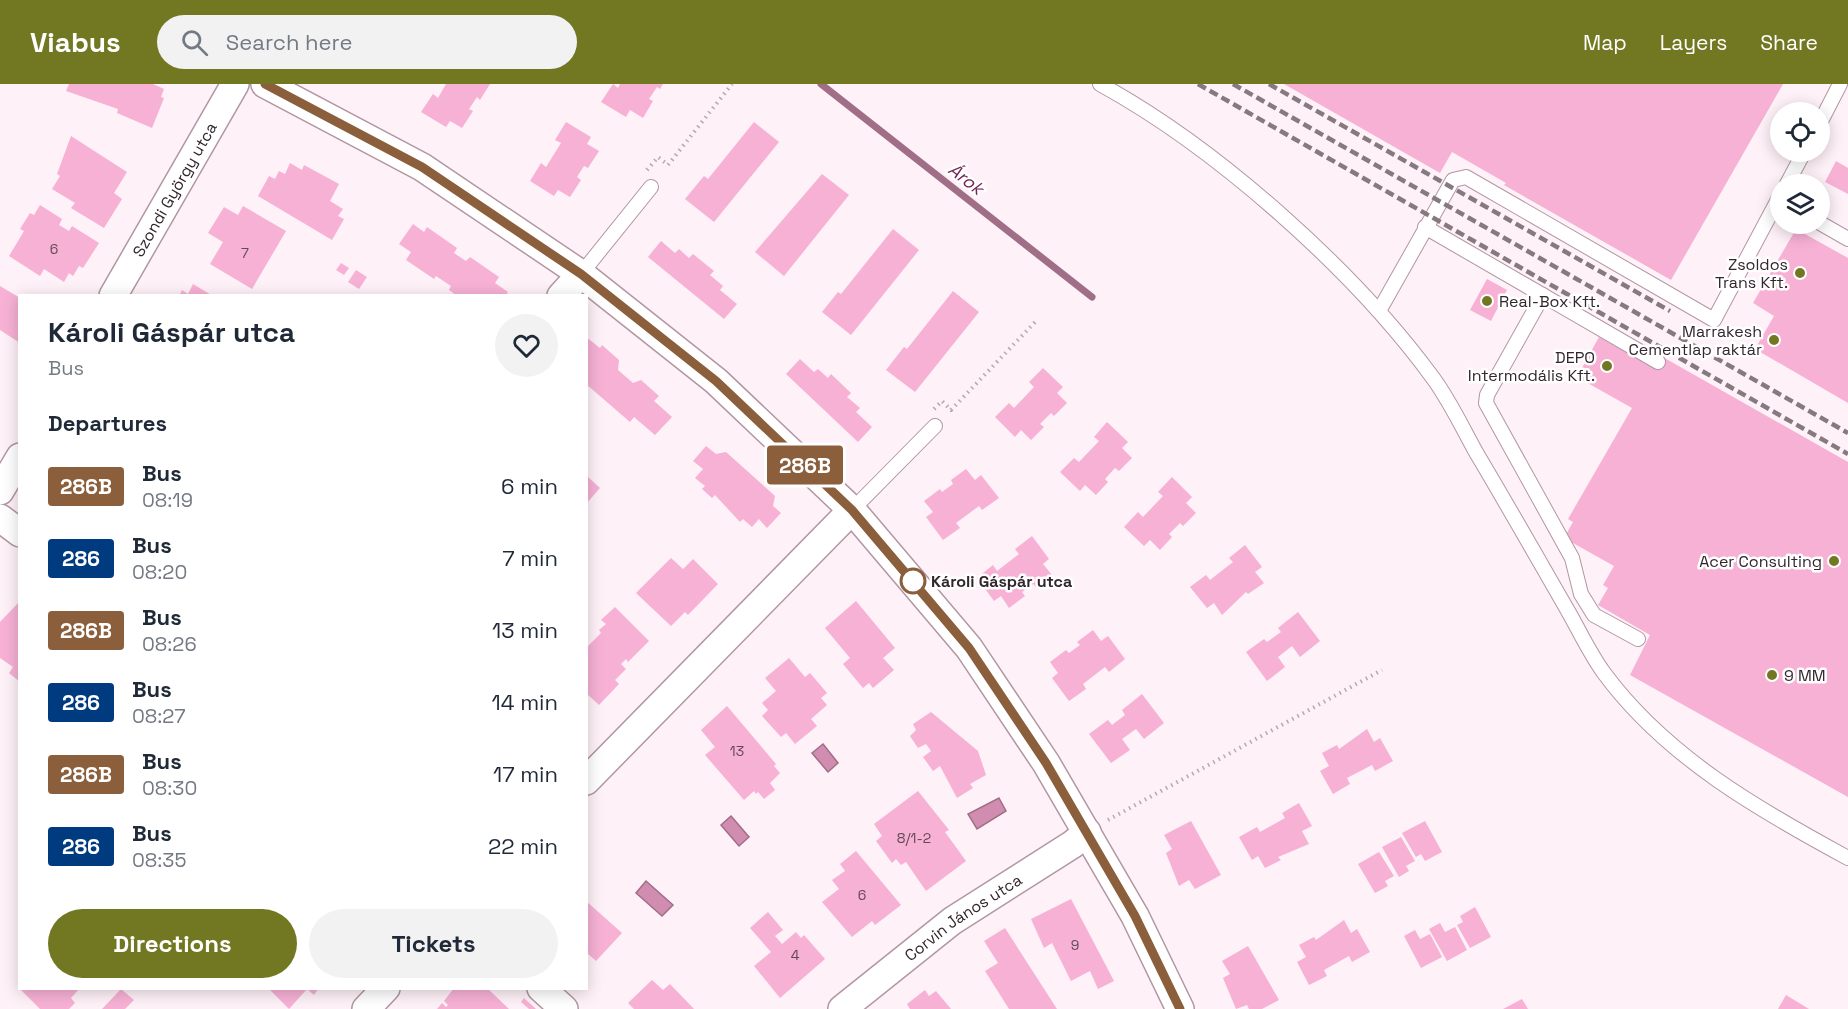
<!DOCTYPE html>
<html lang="en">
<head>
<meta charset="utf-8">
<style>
  :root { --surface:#fff; --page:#f2f2f3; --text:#1f2937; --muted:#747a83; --accent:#727821 }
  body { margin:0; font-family:"Space Grotesk",sans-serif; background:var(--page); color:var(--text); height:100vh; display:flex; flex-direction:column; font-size:22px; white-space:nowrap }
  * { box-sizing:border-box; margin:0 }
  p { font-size:20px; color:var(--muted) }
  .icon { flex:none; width:33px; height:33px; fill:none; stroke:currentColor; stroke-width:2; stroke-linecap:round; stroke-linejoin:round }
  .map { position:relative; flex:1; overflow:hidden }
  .panel { position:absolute; left:18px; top:210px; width:570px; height:696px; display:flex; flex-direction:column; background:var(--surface); border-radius:0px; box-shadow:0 3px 15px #0003 }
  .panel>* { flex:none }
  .badge { padding:0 12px; border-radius:4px; font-size:21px; line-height:39px }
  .controls { position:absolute; left:1770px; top:18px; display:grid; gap:12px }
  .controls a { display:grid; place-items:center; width:60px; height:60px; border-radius:50%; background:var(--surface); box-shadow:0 3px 15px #0003; font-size:30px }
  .map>.badge { position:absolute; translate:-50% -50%; box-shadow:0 0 0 3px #fff }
  h2 { padding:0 30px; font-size:22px; line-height:54px }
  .round { display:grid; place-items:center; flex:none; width:63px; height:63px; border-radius:32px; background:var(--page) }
  .head { display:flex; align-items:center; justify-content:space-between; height:102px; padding:0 30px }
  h1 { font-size:28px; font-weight:600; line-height:45px }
  .primary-button { display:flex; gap:12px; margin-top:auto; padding:12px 30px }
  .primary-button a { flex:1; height:69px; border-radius:36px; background:var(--accent); color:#fff; font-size:24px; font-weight:600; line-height:69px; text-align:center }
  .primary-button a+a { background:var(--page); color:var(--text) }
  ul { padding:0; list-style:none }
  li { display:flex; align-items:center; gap:18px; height:72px; padding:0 30px }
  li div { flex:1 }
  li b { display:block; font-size:22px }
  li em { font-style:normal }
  li .badge { min-width:66px; font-weight:700; text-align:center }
  header { display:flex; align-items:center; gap:36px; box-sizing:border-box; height:84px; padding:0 30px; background:var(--accent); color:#fff }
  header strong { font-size:28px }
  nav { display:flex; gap:33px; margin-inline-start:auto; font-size:21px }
  .search { width:420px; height:54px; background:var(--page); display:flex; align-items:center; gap:15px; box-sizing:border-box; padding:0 21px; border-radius:33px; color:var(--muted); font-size:22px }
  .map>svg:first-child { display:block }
  .water { fill:#d18db0; stroke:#a16e88; stroke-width:1.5 }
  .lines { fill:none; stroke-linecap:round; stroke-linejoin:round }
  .stream { stroke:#a16e88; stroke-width:7 }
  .building { fill:#f7b1d5 }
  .service-casing { stroke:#b296a4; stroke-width:16 }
  .minor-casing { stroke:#b296a4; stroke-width:30 }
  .path { stroke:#b6a9af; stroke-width:4; stroke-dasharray:1.5 4.5; stroke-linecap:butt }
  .service { stroke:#fff; stroke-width:14 }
  .minor { stroke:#fff; stroke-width:27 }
  .rail { stroke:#867a80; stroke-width:4.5; stroke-dasharray:9 4.5; stroke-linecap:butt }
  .line-casing { stroke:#fff; stroke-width:14 }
  .line { stroke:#8b5e3c; stroke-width:9 }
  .poi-dot { fill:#727821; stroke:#fff; stroke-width:2 }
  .stop-dot { fill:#fff; stroke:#8b5e3c; stroke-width:3 }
  .labels { text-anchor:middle; stroke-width:5; stroke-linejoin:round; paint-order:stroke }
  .number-label { font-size:14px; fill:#624956 }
  .street-label { font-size:16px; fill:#31262c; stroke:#fff }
  .poi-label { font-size:16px; fill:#31262c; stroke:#fff; text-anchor:end }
  .stop-label { font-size:16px; font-weight:bold; fill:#31262c; stroke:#fff; text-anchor:start }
  .water-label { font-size:18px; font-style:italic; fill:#732453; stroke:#fff }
</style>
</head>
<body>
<header>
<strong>Viabus</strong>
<div class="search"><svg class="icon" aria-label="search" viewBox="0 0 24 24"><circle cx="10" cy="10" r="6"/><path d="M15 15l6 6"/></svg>Search here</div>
<nav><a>Map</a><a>Layers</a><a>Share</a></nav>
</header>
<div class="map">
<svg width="1848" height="925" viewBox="0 0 1848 925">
  <rect width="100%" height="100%" fill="#fef1f7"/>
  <g class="water">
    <polygon points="823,660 838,679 828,688 812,669"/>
    <polygon points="999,714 1006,727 977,745 968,730"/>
    <polygon points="731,732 749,753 739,762 721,741"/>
    <polygon points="646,797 673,821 662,832 636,809"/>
  </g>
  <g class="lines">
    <polyline class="stream" points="821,0 1092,213"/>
  </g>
  <g class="building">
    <polygon points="69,0 153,0 164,5 161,13 164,14 152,44 117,29 118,25 66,7"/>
    <polygon points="446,0 490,0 480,16 477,13 469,25 473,27 462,44 450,37 446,43 421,28 433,10 438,14"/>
    <polygon points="613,0 618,4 620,0 663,0 660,5 657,3 649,15 653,17 643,34 630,26 626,33 601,18"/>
    <polygon points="1284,0 1783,0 1671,196 1504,101 1506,99 1452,68 1440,89"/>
    <polygon points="566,38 591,53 587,60 599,67 588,84 584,82 577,93 581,96 570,113 558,106 554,112 530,97 541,79 546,83 561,59 555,56"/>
    <polygon points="754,38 779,58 714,138 685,115 704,92 708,95"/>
    <polygon points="71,52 127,88 114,109 122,115 104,144 71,124 75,119 52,105 60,92 57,90"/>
    <polygon points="1836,77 1848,84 1848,110 1825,98"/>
    <polygon points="290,79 302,86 304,81 339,100 330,117 343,125 338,132 344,135 332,156 258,112 269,92 275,95 279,87 285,90"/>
    <polygon points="822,90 849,111 784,192 755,168"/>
    <polygon points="40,121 62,135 59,141 69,147 72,142 99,159 83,184 79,182 73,192 69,189 64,198 44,185 40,192 9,172 24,147 20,145 30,129 34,131"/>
    <polygon points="243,122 286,147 252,205 210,180 223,158 208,149 224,123 238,131"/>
    <polygon points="413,140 424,148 427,143 457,164 454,169 466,177 470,173 499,193 495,199 508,208 505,212 457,212 449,206 451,202 436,192 434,195 406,176 411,168 399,160"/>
    <polygon points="893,145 919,166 851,251 822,228 838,208 841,210"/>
    <polygon points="1796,145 1848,174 1848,319 1755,265 1774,232 1753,219"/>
    <polygon points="661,157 675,169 679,165 689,174 693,170 714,187 710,191 723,202 720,206 737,220 724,235 648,173"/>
    <polygon points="341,179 349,184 344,191 336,186"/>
    <polygon points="356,186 367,193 359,205 348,198"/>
    <polygon points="1487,195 1507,206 1491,237 1470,226"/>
    <polygon points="193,200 213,212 179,212 182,206 188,210"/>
    <polygon points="0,202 20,214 20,259 0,246"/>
    <polygon points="953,207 979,228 915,308 886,286 904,263 907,265"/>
    <polygon points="586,253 600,264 602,261 619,276 618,286 633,299 641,296 659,312 654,317 672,333 655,351 634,333 630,338 586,300"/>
    <polygon points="1599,253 1654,284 1661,272 1848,378 1848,713 1630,591 1650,551 1598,521 1608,504 1603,501 1614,482 1564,454 1573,438 1568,435 1632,324 1577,293"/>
    <polygon points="800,275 814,288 818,285 828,294 831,290 851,309 847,313 860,324 856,328 872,343 858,358 786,290"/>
    <polygon points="1043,284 1063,303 1057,309 1067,319 1054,332 1051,329 1040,340 1044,343 1031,356 1021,346 1015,353 995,333 1009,319 1014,324 1034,303 1029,298"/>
    <polygon points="1107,338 1128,358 1122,364 1132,374 1119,387 1115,384 1105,395 1108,398 1096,411 1085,401 1080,407 1060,388 1074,374 1079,378 1099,357 1094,353"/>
    <polygon points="706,362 716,370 726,368 775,412 773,422 781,429 767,444 759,435 752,443 743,435 740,438 715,411 712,414 702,405 705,402 695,394 703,385 693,377"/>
    <polygon points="966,385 975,396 981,391 999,414 982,426 979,422 956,439 960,444 943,456 926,433 933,428 924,417 940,405 942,408 953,400 951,396"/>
    <polygon points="588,393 600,404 586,420 586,395"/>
    <polygon points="1172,393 1192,413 1186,419 1196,429 1183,442 1180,439 1169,450 1172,453 1160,466 1150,456 1144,462 1124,443 1138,428 1143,433 1163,412 1158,408"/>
    <polygon points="1032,452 1049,475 1043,480 1052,491 1036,503 1033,500 1022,508 1025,512 1009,524 1001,512 994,517 977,494 993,481 997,487 1019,470 1015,465"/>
    <polygon points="1245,461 1262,483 1255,488 1264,499 1248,510 1246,508 1222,531 1214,519 1207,524 1190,503 1206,491 1210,496 1233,478 1229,474"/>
    <polygon points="671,474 683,485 693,475 718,500 688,531 685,528 671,542 636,509"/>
    <polygon points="20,517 20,598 9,589 13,583 0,574 0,538"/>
    <polygon points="856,517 895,564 883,574 894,586 873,604 869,599 863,604 843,580 850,574 825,544"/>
    <polygon points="615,523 649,557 628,578 626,575 621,580 626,585 615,596 619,600 599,621 586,609 586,564 601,549 599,546 606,540 601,536"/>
    <polygon points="1298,528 1320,557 1300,573 1292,562 1278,573 1285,583 1267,597 1246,568 1264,555 1267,558 1281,548 1278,544"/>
    <polygon points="1093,546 1101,557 1108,552 1125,575 1109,588 1105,583 1083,600 1086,605 1069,617 1052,594 1058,589 1050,578 1066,566 1069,569 1080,561 1077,558"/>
    <polygon points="789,574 805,593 810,589 827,609 821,614 827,621 811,635 817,642 795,660 786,649 781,653 762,632 768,626 762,619 776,607 765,594"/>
    <polygon points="1142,610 1164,639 1144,655 1136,645 1122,655 1130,666 1111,679 1089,650 1108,636 1112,641 1125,631 1122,626"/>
    <polygon points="727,622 776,680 774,682 780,689 770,699 775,706 764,715 758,708 756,710 754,707 744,716 705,671 715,663 701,646"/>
    <polygon points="931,628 978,667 986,691 970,700 973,704 957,714 940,682 933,687 923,673 931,667 926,660 918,664 910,652 916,646 913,640"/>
    <polygon points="1367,645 1374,658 1380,654 1393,677 1375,687 1372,681 1347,694 1350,700 1333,710 1320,687 1329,682 1322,669 1337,661 1339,665"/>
    <polygon points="918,707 949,746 945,748 966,777 926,807 906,778 901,781 896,775 892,779 876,757 882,752 874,740"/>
    <polygon points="1299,719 1312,742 1302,747 1309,760 1278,773 1281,776 1265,784 1258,772 1252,776 1239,753 1257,743 1260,748 1285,734 1282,729"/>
    <polygon points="1191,737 1221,791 1195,805 1189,796 1179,802 1166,769 1172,765 1164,751"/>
    <polygon points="1425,737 1442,768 1425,777 1421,770 1416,773 1402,749"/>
    <polygon points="1401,753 1415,777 1406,782 1409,787 1399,793 1382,763"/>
    <polygon points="856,767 901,821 875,841 872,837 852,853 822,818 839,805 832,796 845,787 840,780"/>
    <polygon points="1379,768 1394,792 1385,797 1388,802 1375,809 1358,780"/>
    <polygon points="1071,815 1114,897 1098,905 1090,887 1071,897 1052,859 1044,864 1031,835"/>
    <polygon points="586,817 622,849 596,877 586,868"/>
    <polygon points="1475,823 1491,853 1470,864 1457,841 1463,838 1460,832"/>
    <polygon points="768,828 783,846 775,852 782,860 796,848 801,854 804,851 825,875 780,914 754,882 771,868 750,844"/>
    <polygon points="1344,836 1351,849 1357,845 1370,868 1352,878 1349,872 1324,886 1327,892 1309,901 1297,878 1306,873 1299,861 1314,853 1316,856"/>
    <polygon points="1440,839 1445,848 1455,843 1467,866 1447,877 1429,845"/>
    <polygon points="1005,844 1057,925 1009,925 985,887 998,879 984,857"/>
    <polygon points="1415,846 1420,855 1430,850 1442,873 1421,884 1404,852"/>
    <polygon points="1248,862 1279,916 1262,925 1249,925 1247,921 1236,925 1223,894 1230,890 1222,877"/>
    <polygon points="652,896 663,906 670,900 694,925 634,925 628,919"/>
    <polygon points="19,904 80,904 71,914 75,919 69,925 40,925"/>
    <polygon points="268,904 319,904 314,911 307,905 289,925"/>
    <polygon points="454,904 487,904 509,925 437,925 442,919 446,923 448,921 444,917"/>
    <polygon points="121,905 134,916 125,925 102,925"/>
    <polygon points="925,906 929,912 936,907 951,925 910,925 907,920"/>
    <polygon points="1786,911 1809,925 1778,925"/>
    <polygon points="524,914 536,925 529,925 521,918"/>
    <polygon points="1522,915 1528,925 1503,925"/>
  </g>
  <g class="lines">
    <defs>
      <g id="service">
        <path d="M1100,0C1217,64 1354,186 1433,294C1450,317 1463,345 1477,370C1508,422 1538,475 1568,527C1580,548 1590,570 1604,589C1666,673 1759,726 1848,774"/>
        <polyline points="1820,39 1840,0"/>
        <polyline points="1787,100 1804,68"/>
        <polyline points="1820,139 1848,155"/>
        <polyline points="1425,143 1658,278"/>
        <polyline points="581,190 651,103"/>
        <polyline points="1543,211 1487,311 1486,319 1572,474 1581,510 1594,531 1638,555"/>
        <polyline points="1379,227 1453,96 1466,93 1714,236 1780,112"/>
        <polyline points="852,426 935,342"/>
      </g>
      <g id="minor">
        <polyline points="265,0 422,83 581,190 716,297 852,426 969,564 1046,679 1135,832 1180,925"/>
        <path id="s1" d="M113,212L235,0"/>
        <polyline points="561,212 581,190"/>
        <polyline points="0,407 20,373"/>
        <polyline points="0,434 20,449"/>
        <polyline points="586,697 852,426"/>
        <polyline points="541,904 564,925"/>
        <polyline points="366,925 386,904"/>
        <path id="s2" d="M842,925L952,837L1073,760L1087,748"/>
      </g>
    </defs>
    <use href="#service" class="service-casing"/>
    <use href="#minor" class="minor-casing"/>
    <g class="path">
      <polyline points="647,86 658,73 668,81 732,0"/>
      <polyline points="934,325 942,317 951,326 1038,235"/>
      <polyline points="1108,736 1382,586"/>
    </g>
    <use href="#service" class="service"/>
    <use href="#minor" class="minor"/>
    <g class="rail">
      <polyline points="1198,0 1848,370"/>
      <polyline points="1233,0 1848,349"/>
      <polyline points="1269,0 1670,227"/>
    </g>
  </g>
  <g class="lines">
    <defs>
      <polyline id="line" points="265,0 422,83 581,190 716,297 852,426 969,564 1046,679 1135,832 1180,925"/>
    </defs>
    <use href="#line" class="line-casing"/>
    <use href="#line" class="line"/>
  </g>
  <g class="poi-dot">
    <circle cx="1800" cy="189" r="6"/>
    <circle cx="1487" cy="217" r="6"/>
    <circle cx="1774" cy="256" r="6"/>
    <circle cx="1607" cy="282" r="6"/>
    <circle cx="1834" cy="477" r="6"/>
    <circle cx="1772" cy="591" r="6"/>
  </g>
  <circle class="stop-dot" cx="913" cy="497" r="12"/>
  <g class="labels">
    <g class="number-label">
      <text x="54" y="170">6</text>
      <text x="245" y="174">7</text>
      <text x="737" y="672">13</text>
      <text x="914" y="759">8/1-2</text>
      <text x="862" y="816">6</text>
      <text x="1075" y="866">9</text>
      <text x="795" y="876">4</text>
    </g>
    <g class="street-label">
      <text dy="6" stroke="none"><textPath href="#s1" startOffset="123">Szondi György utca</textPath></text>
      <text dy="6" stroke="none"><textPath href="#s2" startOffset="152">Corvin János utca</textPath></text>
    </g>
    <g class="poi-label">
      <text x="1788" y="186">Zsoldos<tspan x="1788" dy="18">Trans Kft.</tspan></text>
      <text x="1499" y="223" text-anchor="start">Real-Box Kft.</text>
      <text x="1762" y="253">Marrakesh<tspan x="1762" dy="18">Cementlap raktár</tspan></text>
      <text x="1595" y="279">DEPO<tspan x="1595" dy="18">Intermodális Kft.</tspan></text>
      <text x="1822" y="483">Acer Consulting</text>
      <text x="1784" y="597" text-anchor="start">9 MM</text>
    </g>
    <g class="stop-label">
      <text x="931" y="503">Károli Gáspár utca</text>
    </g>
    <g class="water-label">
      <text transform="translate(966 95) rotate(38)" y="6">Árok</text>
    </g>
  </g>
</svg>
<div class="controls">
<a><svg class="icon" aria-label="locate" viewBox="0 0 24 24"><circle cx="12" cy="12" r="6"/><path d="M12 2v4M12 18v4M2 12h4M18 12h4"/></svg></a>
<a><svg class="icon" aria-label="layers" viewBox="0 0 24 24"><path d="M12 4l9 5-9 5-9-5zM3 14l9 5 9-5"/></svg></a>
</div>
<b class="badge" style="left:805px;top:381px;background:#8b5e3c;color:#fff">286B</b>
<section class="panel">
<div class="head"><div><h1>Károli Gáspár utca</h1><p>Bus</p></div><a class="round"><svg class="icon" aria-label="heart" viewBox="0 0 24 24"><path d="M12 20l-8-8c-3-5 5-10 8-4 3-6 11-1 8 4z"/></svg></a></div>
<h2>Departures</h2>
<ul>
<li><span class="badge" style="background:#8b5e3c;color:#fff">286B</span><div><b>Bus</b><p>08:19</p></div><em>6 min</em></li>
<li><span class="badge" style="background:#003b80;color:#fff">286</span><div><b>Bus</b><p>08:20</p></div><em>7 min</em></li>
<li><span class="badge" style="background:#8b5e3c;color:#fff">286B</span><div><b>Bus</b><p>08:26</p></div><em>13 min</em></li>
<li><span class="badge" style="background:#003b80;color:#fff">286</span><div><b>Bus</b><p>08:27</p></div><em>14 min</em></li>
<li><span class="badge" style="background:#8b5e3c;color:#fff">286B</span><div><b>Bus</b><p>08:30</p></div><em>17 min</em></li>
<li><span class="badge" style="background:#003b80;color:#fff">286</span><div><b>Bus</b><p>08:35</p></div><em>22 min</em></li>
</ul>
<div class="primary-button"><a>Directions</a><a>Tickets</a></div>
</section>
</div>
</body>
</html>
